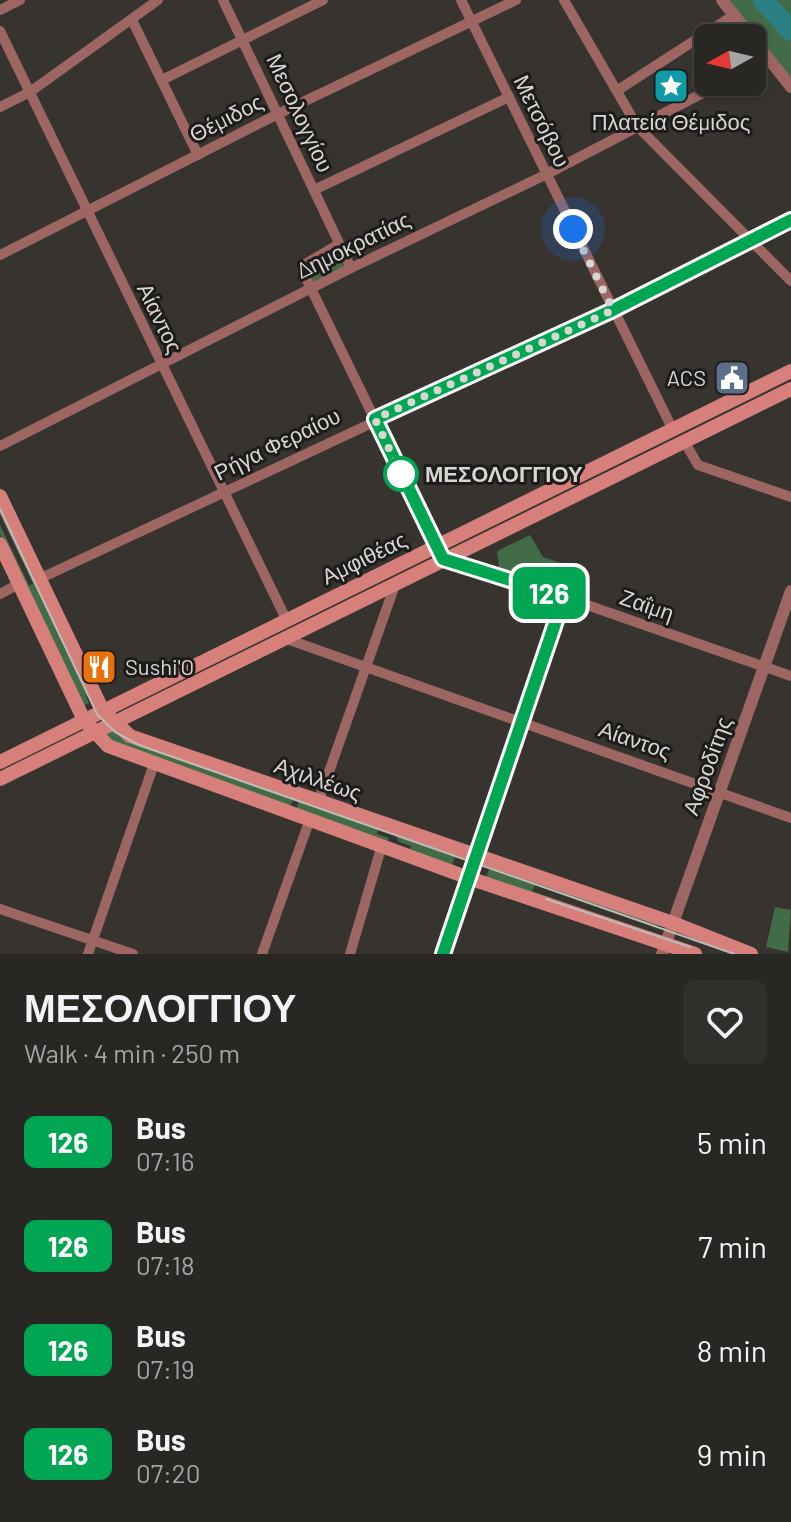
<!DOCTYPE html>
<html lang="en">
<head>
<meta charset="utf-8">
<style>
  :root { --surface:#292724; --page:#312f2c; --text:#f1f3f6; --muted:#a5a5a6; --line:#454441 }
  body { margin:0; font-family:Barlow,sans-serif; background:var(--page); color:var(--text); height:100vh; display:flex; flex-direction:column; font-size:30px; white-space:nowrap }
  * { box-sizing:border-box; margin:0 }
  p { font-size:26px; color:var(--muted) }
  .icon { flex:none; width:44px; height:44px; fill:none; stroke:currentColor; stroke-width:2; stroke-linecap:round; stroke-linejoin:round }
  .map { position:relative; height:954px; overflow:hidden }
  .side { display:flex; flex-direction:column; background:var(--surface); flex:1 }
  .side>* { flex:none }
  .badge { padding:0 16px; border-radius:12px; font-size:28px; line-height:52px }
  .needle { width:52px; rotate:262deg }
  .tools { position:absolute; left:694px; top:24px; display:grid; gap:16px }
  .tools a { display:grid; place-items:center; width:72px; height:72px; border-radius:12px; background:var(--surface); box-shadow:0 2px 6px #0004,0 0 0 2px var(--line); font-size:40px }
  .you { position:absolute; width:40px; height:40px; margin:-20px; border:6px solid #fff; border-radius:50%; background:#1a73e8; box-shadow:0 0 0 12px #1a73e833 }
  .map>.badge { position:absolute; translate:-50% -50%; box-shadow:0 0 0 4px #fff }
  .round { display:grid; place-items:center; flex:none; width:84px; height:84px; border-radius:12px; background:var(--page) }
  .head { display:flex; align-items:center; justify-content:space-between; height:136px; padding:0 24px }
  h1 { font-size:38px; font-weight:800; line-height:60px }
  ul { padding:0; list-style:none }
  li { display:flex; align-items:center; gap:24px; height:104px; padding:0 24px }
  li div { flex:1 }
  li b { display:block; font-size:30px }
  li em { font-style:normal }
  li .badge { min-width:88px; font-weight:700; text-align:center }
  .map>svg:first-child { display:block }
  .green { fill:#426b47 }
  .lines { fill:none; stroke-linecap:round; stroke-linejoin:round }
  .river { stroke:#2b8085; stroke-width:20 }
  .minor { stroke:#9d6663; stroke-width:10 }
  .tertiary { stroke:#9d6663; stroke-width:12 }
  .secondary { stroke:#d7807b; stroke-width:14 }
  .tram { stroke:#bdbbb8; stroke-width:2 }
  .line-casing { stroke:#fff; stroke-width:18 }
  .line { stroke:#00a651; stroke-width:12 }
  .walk { stroke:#d8d6d3; stroke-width:8; stroke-dasharray:0 14.4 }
  .stop-dot { fill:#fff; stroke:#00a651; stroke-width:4 }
  .labels { text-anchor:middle; stroke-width:6; stroke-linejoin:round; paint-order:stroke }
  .street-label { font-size:22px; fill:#d8d6d3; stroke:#1e1c1a }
  .poi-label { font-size:22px; fill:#d8d6d3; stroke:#1e1c1a }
  .stop-label { font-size:22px; font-weight:bold; fill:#d8d6d3; stroke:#1e1c1a; text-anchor:start }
</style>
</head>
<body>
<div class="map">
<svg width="791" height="954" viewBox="0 0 791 954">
  <rect width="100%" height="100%" fill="#373430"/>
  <g class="green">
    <polygon points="728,0 791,0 791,79"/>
    <polygon points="338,254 344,266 311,283 305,271"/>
    <polygon points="0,504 90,694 86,696 89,703 82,706 0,534 0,525 29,585 33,584 0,514"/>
    <polygon points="530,535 543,557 561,563 554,584 499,567 497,551"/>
    <polygon points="116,728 294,798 290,807 119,745 104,735"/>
    <polygon points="299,800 378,828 377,834 389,838 387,842 296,810"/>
    <polygon points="395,834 455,856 452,865 410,850 411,846 399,842"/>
    <polygon points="490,866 658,922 657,927 535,885 532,891 655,934 485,880"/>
    <polygon points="775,907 791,910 788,952 766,947"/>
  </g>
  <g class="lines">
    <polyline class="river" points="763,0 791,31"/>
    <g class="minor">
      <polyline points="223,0 351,268"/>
      <polyline points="461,0 673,430"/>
      <polyline points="564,0 637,126 791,281"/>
      <polyline points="0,10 20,0"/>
      <polyline points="132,20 198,155"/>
      <polyline points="0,31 287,621"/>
      <polyline points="752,67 769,59"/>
      <polyline points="162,80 323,0"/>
      <polyline points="618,90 734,15"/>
      <polyline points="0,107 30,92 158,0"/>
      <polyline points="314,190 509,97"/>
      <polyline points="339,244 307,263 302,270 437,547"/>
      <polyline points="0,255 278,114 516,0"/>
      <polyline points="684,441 698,465 791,497"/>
      <polyline points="0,446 351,268 545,175 724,82"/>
      <polyline points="39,579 613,310 791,220"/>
      <polyline points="0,594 19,584"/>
      <polyline points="564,597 791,676"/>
      <polyline points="284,638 791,818"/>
      <polyline points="318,803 396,582"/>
      <polyline points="0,909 133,954"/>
      <polyline points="88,954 154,764"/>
      <polyline points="262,954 310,819"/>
      <polyline points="350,954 382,845"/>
    </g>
    <g class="tertiary">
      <polyline points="722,0 791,87"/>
      <polyline points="437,547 443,559 564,597 443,954"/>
      <polyline points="662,954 791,591"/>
    </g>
    <g class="secondary">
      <polyline points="0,496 103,711 130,736 673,923 751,954"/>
      <polyline points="0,544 84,720 108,746 469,878 695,954"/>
      <polyline points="0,762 791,371"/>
      <polyline points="0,779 791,389"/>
    </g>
    <g class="tram">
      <path d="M0,509L97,714L115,732L139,745C337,815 536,884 734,954"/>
      <polyline points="546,899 690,947"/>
    </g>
  </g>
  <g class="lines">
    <defs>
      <polyline id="line" points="443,954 564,597 443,559 375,419 613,310 791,220"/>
    </defs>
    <use href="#line" class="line-casing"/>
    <use href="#line" class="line"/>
    <polyline class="walk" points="401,474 375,419 613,310 573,229"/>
  </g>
  <defs>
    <symbol id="sight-square" viewBox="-11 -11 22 22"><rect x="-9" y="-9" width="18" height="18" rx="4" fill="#0f9aa8" stroke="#1e1c1a"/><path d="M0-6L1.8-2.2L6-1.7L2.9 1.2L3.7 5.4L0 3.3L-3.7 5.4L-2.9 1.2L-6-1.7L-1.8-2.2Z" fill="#fff"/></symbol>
    <symbol id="civic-square" viewBox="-11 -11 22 22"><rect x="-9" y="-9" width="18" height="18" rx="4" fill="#5c6f8a" stroke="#1e1c1a"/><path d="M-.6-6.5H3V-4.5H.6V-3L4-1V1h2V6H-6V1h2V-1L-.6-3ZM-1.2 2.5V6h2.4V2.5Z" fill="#fff"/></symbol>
    <symbol id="restaurant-square" viewBox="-11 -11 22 22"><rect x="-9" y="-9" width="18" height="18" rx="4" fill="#e8710a" stroke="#1e1c1a"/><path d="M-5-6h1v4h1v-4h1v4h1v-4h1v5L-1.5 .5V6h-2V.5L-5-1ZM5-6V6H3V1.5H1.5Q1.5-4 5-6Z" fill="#fff"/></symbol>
  </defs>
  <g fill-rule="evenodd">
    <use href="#sight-square" x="651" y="66" width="40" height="40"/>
    <use href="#civic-square" x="712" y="358" width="40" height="40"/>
    <use href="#restaurant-square" x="79" y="647" width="40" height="40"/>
  </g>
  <circle class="stop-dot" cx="401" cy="474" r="16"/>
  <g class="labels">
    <g class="street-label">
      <text transform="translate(300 113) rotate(65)" y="8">Μεσολογγίου</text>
      <text transform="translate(226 118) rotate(-27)" y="8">Θέμιδος</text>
      <text transform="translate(542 121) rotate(64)" y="8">Μετσόβου</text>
      <text transform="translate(353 245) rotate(-26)" y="8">Δημοκρατίας</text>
      <text transform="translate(160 318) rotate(64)" y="8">Αίαντος</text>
      <text transform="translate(277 444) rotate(-26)" y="8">Ρήγα Φεραίου</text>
      <text transform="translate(364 558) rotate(-26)" y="8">Αμφιθέας</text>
      <text transform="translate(647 605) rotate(19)" y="8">Ζαΐμη</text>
      <text transform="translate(635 740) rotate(19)" y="8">Αίαντος</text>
      <text transform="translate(707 766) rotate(-70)" y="8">Αφροδίτης</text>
      <text transform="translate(318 779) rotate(19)" y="8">Αχιλλέως</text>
    </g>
    <g class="poi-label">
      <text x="671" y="130">Πλατεία Θέμιδος</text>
      <text x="706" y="386" text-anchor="end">ACS</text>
      <text x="125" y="675" text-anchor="start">Sushi'O</text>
    </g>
    <g class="stop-label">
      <text x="425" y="482">ΜΕΣΟΛΟΓΓΙΟΥ</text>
    </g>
  </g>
</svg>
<div class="tools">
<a><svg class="needle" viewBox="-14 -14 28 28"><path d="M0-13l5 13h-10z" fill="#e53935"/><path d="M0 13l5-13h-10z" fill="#a5a5a6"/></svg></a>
</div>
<div class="you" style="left:573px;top:229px"></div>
<b class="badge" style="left:549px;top:593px;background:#00a651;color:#fff">126</b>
</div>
<section class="side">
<div class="head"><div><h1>ΜΕΣΟΛΟΓΓΙΟΥ</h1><p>Walk · 4 min · 250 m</p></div><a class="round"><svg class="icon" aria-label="heart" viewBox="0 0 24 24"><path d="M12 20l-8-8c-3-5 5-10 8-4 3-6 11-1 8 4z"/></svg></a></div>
<ul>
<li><span class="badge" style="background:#00a651;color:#fff">126</span><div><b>Bus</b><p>07:16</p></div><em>5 min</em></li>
<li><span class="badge" style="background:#00a651;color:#fff">126</span><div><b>Bus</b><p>07:18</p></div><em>7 min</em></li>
<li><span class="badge" style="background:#00a651;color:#fff">126</span><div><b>Bus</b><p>07:19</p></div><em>8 min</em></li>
<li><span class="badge" style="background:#00a651;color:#fff">126</span><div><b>Bus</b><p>07:20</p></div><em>9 min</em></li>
</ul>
</section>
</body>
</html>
